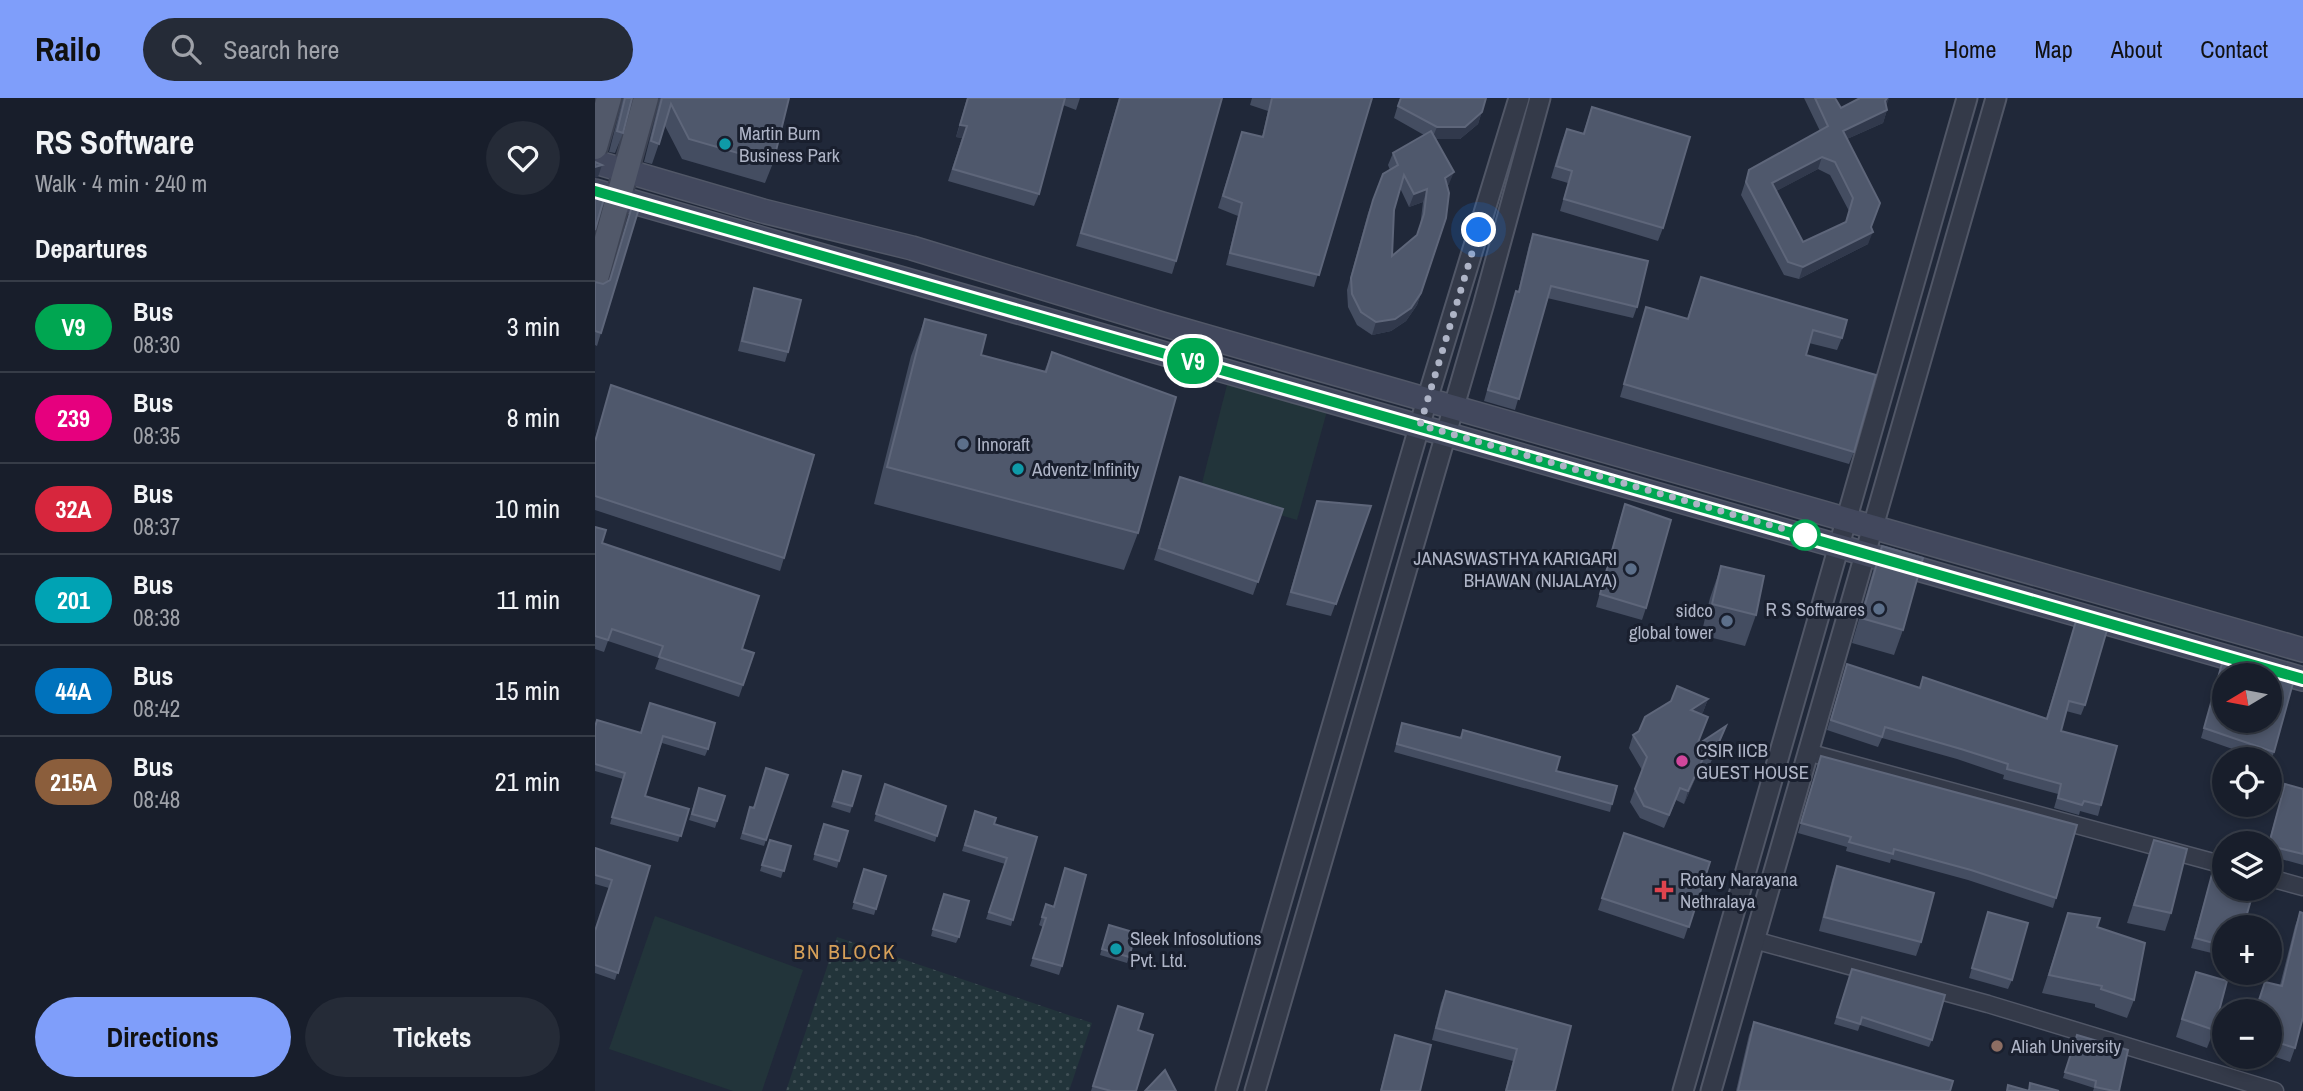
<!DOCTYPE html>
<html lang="en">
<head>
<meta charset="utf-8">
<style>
  :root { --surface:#181e2b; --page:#252b37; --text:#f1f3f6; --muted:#9fa2a9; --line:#363c47; --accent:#7f9efa }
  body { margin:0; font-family:"Archivo Narrow",sans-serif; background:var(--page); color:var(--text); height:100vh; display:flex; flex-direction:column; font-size:26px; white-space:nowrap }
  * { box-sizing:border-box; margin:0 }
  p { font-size:23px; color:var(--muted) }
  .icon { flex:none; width:38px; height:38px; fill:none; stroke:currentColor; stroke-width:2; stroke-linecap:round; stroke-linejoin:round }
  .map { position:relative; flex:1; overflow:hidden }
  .panel { display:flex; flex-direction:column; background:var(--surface); width:595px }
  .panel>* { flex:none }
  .badge { padding:0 14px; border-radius:23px; font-size:24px; line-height:46px }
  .needle { width:46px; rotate:260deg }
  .tools { position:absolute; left:1617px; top:565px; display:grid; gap:14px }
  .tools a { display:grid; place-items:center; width:70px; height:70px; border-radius:50%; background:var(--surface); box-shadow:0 4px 10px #0003,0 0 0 2px var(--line); font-size:35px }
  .you { position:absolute; width:35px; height:35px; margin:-18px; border:5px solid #fff; border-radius:50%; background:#1a73e8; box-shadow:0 0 0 10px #1a73e833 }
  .map>.badge { position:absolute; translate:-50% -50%; box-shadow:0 0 0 4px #fff }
  h2 { padding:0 35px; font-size:26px; line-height:63px }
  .round { display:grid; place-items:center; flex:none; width:74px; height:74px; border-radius:37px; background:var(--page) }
  .head { display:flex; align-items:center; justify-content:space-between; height:119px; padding:0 35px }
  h1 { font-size:33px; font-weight:800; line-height:52px }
  .cta { display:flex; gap:14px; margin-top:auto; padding:14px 35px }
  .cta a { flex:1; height:80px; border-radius:42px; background:var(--accent); color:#111; font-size:28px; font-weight:800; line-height:80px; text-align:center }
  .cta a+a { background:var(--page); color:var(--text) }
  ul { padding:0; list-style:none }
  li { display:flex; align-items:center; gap:21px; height:91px; padding:0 35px; border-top:2px solid var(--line) }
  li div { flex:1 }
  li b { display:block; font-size:26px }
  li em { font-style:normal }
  li .badge { min-width:77px; font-weight:700; text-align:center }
  header { display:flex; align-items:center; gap:42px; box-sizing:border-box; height:98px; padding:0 35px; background:var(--accent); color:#111 }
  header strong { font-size:33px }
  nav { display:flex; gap:38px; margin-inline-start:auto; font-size:24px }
  .search { width:490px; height:63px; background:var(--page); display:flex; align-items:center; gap:18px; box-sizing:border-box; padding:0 24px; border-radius:38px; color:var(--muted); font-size:26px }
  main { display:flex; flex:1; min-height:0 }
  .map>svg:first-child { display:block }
  .grass { fill:url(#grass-dots) }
  .park { fill:#22343a }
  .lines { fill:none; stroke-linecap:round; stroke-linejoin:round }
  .minor-casing { stroke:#515767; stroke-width:19 }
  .tertiary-casing { stroke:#515767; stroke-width:23 }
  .secondary-casing { stroke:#515767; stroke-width:26 }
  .primary-casing { stroke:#3d4353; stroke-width:28 }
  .minor { stroke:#343a49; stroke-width:16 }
  .tertiary { stroke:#343a49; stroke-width:19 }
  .secondary { stroke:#42485d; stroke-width:23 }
  .primary { stroke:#52596a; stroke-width:24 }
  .wall { fill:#444d61; fill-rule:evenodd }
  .shaded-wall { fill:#31394c }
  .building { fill:#4f586c; stroke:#5e667a; stroke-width:2; fill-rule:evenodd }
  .line-casing { stroke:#fff; stroke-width:16 }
  .line { stroke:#00a651; stroke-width:10 }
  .walk { stroke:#aeb4c6; stroke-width:7; stroke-dasharray:0 12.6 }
  .culture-dot { fill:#0f9aa8; stroke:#191f2e; stroke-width:2.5 }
  .service-dot { fill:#5c6f8a; stroke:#191f2e; stroke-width:2.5 }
  .stop-dot { fill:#fff; stroke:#00a651; stroke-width:3.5 }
  .hotel-dot { fill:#d1479c; stroke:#191f2e; stroke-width:2.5 }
  .health-dot { fill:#e0444e; stroke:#191f2e; stroke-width:2.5 }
  .education-dot { fill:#8d6e63; stroke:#191f2e; stroke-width:2.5 }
  .labels { text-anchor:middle; stroke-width:6; stroke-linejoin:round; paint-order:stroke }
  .poi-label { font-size:19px; fill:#aeb4c6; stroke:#191f2e; text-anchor:start }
  .neighbourhood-label { font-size:21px; letter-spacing:2px; fill:#d6a059; stroke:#191f2e }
</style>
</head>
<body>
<header>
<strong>Railo</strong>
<div class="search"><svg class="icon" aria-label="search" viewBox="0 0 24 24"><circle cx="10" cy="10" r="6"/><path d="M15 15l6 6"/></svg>Search here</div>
<nav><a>Home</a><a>Map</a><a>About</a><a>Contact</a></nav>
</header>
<main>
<section class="panel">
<div class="head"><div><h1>RS Software</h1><p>Walk · 4 min · 240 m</p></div><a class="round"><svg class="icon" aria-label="heart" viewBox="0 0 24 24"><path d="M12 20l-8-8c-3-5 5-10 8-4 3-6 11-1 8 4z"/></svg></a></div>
<h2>Departures</h2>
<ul>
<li><span class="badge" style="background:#00a651;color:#fff">V9</span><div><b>Bus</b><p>08:30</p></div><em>3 min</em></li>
<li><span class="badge" style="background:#e6007e;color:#fff">239</span><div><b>Bus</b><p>08:35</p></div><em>8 min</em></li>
<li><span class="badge" style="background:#d7263d;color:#fff">32A</span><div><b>Bus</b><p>08:37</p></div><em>10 min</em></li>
<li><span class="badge" style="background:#00a3b4;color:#fff">201</span><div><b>Bus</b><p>08:38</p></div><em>11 min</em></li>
<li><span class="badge" style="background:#0072bc;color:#fff">44A</span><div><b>Bus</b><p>08:42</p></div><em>15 min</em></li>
<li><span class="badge" style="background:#8b5e3c;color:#fff">215A</span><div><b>Bus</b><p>08:48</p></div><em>21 min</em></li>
</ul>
<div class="cta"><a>Directions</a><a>Tickets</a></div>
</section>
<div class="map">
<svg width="1708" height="993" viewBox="0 0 1708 993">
  <defs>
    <pattern id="grass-dots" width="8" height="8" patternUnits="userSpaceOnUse" patternTransform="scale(1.75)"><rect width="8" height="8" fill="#22343a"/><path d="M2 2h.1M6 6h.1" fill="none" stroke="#404f55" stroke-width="1.8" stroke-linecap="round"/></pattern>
  </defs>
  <rect width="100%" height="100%" fill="#202839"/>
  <polygon class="grass" points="242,839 497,925 474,993 191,993"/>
  <g class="park">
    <polygon points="633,283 732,313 702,422 605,393"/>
    <polygon points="60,818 208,872 167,993 138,993 14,951"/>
  </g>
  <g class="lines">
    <defs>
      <g id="minor">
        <polyline points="1212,654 1629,767"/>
        <polyline points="1675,780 1708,789"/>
        <polyline points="1159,842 1393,906 1680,993"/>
      </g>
      <g id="tertiary">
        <polyline points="631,993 832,302 924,0"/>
        <polyline points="660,993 889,205 945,0"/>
        <polyline points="1088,993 1372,0"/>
        <polyline points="1116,993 1401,0"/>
      </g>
      <g id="secondary">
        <polyline points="0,64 168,113 317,150 567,226 1708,552"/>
        <polyline points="0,93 1708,581"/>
      </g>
      <g id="primary">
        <polyline points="0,49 14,0"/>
        <polyline points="0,184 51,0"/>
      </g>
    </defs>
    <use href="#minor" class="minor-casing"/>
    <use href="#tertiary" class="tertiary-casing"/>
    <use href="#secondary" class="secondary-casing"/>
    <use href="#primary" class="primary-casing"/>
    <use href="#minor" class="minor"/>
    <use href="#tertiary" class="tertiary"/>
    <use href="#secondary" class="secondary"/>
    <use href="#primary" class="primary"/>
  </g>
  <g class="wall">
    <polygon points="28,0 37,0 28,35 20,55 14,54"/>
    <polygon points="65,0 194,0 178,65 170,85 87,61 70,28 57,66 49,64"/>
    <polygon points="372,0 485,0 481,12 468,7 444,96 439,108 353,83 367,40 361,39"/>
    <polygon points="524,0 627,0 581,163 577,176 481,148"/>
    <polygon points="657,0 777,0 719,189 631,167 643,118 623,110 647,34 667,39 673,13 655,7"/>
    <path d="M805,0H891L883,26L865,41H841L854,86L852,88L826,195L822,207L811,223L796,233L777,237L762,227L753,209L752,192L773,115L788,76L795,72L793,67L798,55L829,37L799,20ZM805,90L814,109L828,104L825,129L822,137L797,158L799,112Z"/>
    <path d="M1209,0H1240L1246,10L1265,0H1294L1291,7L1292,12L1288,25L1252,41L1276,129L1273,146L1204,181L1189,177L1146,97L1154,72L1225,33ZM1223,71L1235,77L1254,113L1250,125L1208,144L1181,93Z"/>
    <polygon points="997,9 1068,130 1063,143 965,113 973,85 956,80 967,43 972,31 988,35"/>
    <polygon points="38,105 6,235 2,248 0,247 0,184 8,186 14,182"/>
    <polygon points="938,136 1042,209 1038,220 952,200 920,312 889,303 917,205 921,193 923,194 934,147"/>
    <polygon points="1106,179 1247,240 1242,252 1214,245 1211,257 1259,354 1254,366 1025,299 1051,209 1092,221"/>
    <polygon points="159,190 193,254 190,264 143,253 156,200"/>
    <polygon points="330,221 386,257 449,274 457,254 543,435 529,472 279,406 316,258"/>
    <polygon points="16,287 189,460 185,473 0,412 0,341"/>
    <polygon points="585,379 688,411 658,497 559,462"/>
    <polygon points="722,403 776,408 736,518 691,507"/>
    <polygon points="1030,406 1051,510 1047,522 1001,509 1026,418"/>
    <polygon points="0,429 7,445 147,551 159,555 144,599 60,571 64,560 13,543 9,554 0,551"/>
    <polygon points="1287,448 1308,532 1299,557 1257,545 1278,473"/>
    <polygon points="1126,468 1161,517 1150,548 1106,537 1115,500"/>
    <polygon points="1481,523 1490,607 1486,617 1471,613 1466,633 1506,707 1503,718 1485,713 1484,717 1459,710 1463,696 1408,681 1409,677 1362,661 1287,640 1283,649 1232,632 1252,566 1324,590 1328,579 1451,620"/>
    <polygon points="1628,562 1679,654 1676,664 1675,662 1669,662 1606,640"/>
    <polygon points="1113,601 1108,614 1106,616 1103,646 1126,641 1112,673 1107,665 1089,706 1081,702 1069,730 1045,720 1035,704 1047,672 1034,650 1038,637"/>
    <polygon points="55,605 113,651 110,658 67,645 50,698 94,711 83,744 15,726 28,681 0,673 0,628 45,635"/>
    <polygon points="807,625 866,640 868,632 961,673 1017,706 1015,714 799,654"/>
    <polygon points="1226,658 1461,800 1458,810 1373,782 1296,761 1295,765 1251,753 1252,749 1203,735"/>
    <polygon points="248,673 266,678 255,715 236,709"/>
    <polygon points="193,677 169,748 145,741 155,709 158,709"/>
    <polygon points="290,686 351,708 340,744 279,723"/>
    <polygon points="1690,686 1708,691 1708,767 1675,758 1675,746 1673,746"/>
    <polygon points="104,690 130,698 120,730 94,722"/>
    <polygon points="380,713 399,726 442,739 416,828 391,821 410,766 367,753"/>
    <polygon points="226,732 244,763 242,770 218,762"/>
    <polygon points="1029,735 1115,764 1089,841 1003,812"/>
    <polygon points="175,742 196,748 186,780 165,773"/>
    <polygon points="1559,742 1576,815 1570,833 1532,825"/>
    <polygon points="0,750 55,768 20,882 0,875 0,833 14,790 0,786"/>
    <polygon points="1620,765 1629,830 1629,858 1596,850"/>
    <polygon points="1242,768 1326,844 1321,858 1224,833 1237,782"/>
    <polygon points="470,770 467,868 464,877 435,868 448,829 444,827 451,806 458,809"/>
    <polygon points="269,771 291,778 279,817 257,811"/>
    <polygon points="346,802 364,839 361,845 336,838"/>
    <polygon points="1393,814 1417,882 1413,891 1374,880"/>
    <polygon points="1705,814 1700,950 1695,964 1675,957 1675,914 1685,887 1700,828"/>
    <polygon points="1473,815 1502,829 1539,902 1532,920 1500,909 1500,906 1447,895"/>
    <polygon points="514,827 541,835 532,865 505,857"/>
    <polygon points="1257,871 1337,942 1334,949 1265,927 1263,933 1239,926"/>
    <polygon points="1601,874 1619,932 1612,950 1581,939"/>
    <polygon points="851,893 976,928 960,993 910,993 918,963 837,942 846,905"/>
    <polygon points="523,908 543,932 541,993 496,993"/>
    <polygon points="1159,924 1355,993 1141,993 1154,937"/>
    <polygon points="800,937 825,993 785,993"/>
    <polygon points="1482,937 1524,993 1498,993 1499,990 1468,980"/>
  </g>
  <g class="shaded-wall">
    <polygon points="1292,0 1294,0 1292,6 1286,15 1292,12 1288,25 1243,45 1248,33"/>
    <polygon points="887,14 883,26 865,41 837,41 842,29"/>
    <polygon points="365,27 372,28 367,40 361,39"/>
    <polygon points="1227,59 1223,71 1172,98 1177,85"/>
    <polygon points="7,67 3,79 0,80 0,69"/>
    <polygon points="859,74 854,86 846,92 850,80"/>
    <polygon points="832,91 828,104 814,109 819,96"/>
    <polygon points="1278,134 1273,146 1204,181 1208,169"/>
    <polygon points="826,195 822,207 811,223 796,233 777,237 781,224"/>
    <polygon points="1113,601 1108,614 1092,624 1096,612"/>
    <polygon points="1112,652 1107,665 1089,706 1093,693"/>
  </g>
  <g class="building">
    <polygon points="30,0 37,0 28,35 22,33"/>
    <polygon points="67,0 194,0 178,65 94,41 76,6 64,46 56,43"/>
    <polygon points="373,0 470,0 444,96 358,71 372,28 365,27"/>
    <polygon points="525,0 627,0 581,163 486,135"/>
    <polygon points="677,0 777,0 724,177 635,155 647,105 628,98 647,34 668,39"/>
    <polygon points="806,0 891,0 887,14 870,29 842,29 803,8"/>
    <path d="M1220,0H1240L1246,10L1265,0H1292L1290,3L1292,12L1248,33L1285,105L1276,129L1278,134L1208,169L1193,164L1151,84L1154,72L1233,28ZM1227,59L1240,64L1258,100L1251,124L1208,144L1177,85Z"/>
    <polygon points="997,9 1095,39 1068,130 969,101 977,73 961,68 972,31 989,36"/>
    <path d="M836,33L859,74L850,80L854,95L851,120L826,195L816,210L800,221L781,224L766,214L757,196L756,180L778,102L788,76L803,67L798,55ZM809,77L819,96L832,91L829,116L822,137L797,158L799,112Z"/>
    <polygon points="0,64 7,67 0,69"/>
    <polygon points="0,93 10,97 0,132"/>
    <polygon points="38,105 45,107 6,235 0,233 0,184 8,186 15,182"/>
    <polygon points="938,136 1053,163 1042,209 956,188 924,301 893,292 921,193 924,194"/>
    <polygon points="1106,179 1252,222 1247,240 1218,232 1211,257 1281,277 1259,354 1029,286 1051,209 1093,221"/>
    <polygon points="159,190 206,202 193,254 147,243"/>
    <polygon points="330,221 391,237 386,257 451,274 457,254 581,299 543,435 292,369"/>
    <polygon points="16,287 219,357 189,460 0,398 0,344"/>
    <polygon points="585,379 688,411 663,484 564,450"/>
    <polygon points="722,403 776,408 741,506 696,494"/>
    <polygon points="1030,406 1076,422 1051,510 1005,496"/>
    <polygon points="0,429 11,432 7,445 164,498 147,551 159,555 148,587 64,559 68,548 17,531 13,542 0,538"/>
    <polygon points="1287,448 1328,460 1308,532 1266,520"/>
    <polygon points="1126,468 1169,478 1161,517 1117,506"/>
    <polygon points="1481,523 1512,532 1490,607 1474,603 1466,633 1522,648 1506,707 1489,703 1487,707 1463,700 1466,686 1412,671 1413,666 1366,651 1290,629 1287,639 1236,622 1252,566 1325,590 1328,579 1452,621"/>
    <polygon points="1628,562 1674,578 1629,578 1629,623 1675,623 1675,578 1698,585 1679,654 1609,630"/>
    <polygon points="1082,588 1113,601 1096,612 1113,619 1102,647 1131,628 1117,660 1112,652 1093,693 1085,690 1074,717 1049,708 1040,691 1052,659 1038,637 1044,633 1050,619 1076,603"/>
    <polygon points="55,605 120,625 113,651 68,638 50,698 94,711 86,738 17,719 30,675 0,666 0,629 2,622 46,635"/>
    <polygon points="807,625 866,640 868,632 965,659 961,673 1022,688 1017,706 802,646"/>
    <polygon points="1226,658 1482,727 1461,800 1376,772 1299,751 1298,756 1254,744 1256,739 1206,725"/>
    <polygon points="171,670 193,677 171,742 148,735 155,709 159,710"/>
    <polygon points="248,673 266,678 257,708 239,703"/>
    <polygon points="290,686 351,708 342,738 281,716"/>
    <polygon points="1690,686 1708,691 1708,756 1675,748 1674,746"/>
    <polygon points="104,690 130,698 122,723 97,716"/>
    <polygon points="380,713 401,720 399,726 442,739 418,822 394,814 412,760 370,747"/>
    <polygon points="229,726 253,733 244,763 220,756"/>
    <polygon points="1029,735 1115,764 1094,829 1007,800"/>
    <polygon points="175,742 196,748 189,773 167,767"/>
    <polygon points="1559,742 1592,751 1576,815 1539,807"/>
    <polygon points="0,750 55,768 23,875 0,867 0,833 17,782 0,777"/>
    <polygon points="1620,765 1629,768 1629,791 1659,791 1648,830 1629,830 1629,848 1600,840"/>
    <polygon points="1242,768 1339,795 1326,844 1229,819"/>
    <polygon points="470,770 491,777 467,868 438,860 451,820 447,819 451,806 459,809"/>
    <polygon points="269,771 291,778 281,811 259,804"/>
    <polygon points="349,796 374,803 364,839 338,831"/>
    <polygon points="1393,814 1433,825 1417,882 1377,870"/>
    <polygon points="1705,814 1708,815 1708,919 1700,950 1675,942 1675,914 1660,914 1670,884 1687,888"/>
    <polygon points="1473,815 1505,820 1502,829 1550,845 1539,902 1506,891 1507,888 1454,877"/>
    <polygon points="514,827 541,835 534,859 507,851"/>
    <polygon points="1257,871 1350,897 1337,942 1267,919 1265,926 1242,919"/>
    <polygon points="1601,874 1632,883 1619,932 1587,921"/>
    <polygon points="851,893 976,928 960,993 911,993 922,951 841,930"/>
    <polygon points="523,908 548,916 543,932 558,937 541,993 516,993 498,988"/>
    <polygon points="1159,924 1358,983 1355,993 1143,993"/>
    <polygon points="800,937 836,947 825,993 786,993"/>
    <polygon points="1482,937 1533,952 1524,993 1519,993 1500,989 1501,983 1470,974"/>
    <polygon points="570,972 581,993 550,993"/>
    <polygon points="1435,985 1464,993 1412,993 1413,987 1434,993"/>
  </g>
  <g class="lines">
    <defs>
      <polyline id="line" points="0,93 1708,581"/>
    </defs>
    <use href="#line" class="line-casing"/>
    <use href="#line" class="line"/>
    <polyline class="walk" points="884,132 825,327 1210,437"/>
  </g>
  <g class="culture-dot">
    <circle cx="130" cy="46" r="7"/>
    <circle cx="423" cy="371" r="7"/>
    <circle cx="521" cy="851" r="7"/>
  </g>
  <g class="service-dot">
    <circle cx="368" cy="346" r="7"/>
    <circle cx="1036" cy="471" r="7"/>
    <circle cx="1284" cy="511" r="7"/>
    <circle cx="1132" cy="523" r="7"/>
  </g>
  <circle class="stop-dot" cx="1210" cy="437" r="14"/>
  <circle class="hotel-dot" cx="1087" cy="663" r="7"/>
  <path class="health-dot" d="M1065.5 781.5h7v7h7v7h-7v7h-7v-7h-7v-7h7z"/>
  <circle class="education-dot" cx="1402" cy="948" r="7"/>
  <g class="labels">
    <g class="poi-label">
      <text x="144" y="42">Martin Burn<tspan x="144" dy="22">Business Park</tspan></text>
      <text x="382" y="353">Innoraft</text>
      <text x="437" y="378">Adventz Infinity</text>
      <text x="1022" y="467" text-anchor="end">JANASWASTHYA KARIGARI<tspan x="1022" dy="22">BHAWAN (NIJALAYA)</tspan></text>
      <text x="1270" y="518" text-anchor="end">R S Softwares</text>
      <text x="1118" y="519" text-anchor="end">sidco<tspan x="1118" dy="22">global tower</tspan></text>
      <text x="1101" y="659">CSIR IICB<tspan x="1101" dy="22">GUEST HOUSE</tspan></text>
      <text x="1085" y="788">Rotary Narayana<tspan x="1085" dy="22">Nethralaya</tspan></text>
      <text x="535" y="847">Sleek Infosolutions<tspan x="535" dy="22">Pvt. Ltd.</tspan></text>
      <text x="1416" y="955">Aliah University</text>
    </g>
    <g class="neighbourhood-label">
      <text x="250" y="861">BN BLOCK</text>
    </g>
  </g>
</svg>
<div class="tools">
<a><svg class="needle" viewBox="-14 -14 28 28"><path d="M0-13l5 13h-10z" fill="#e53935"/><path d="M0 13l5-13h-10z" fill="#9fa2a9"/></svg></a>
<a><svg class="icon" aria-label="locate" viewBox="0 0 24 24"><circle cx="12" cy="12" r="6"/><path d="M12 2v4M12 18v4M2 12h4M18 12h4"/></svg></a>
<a><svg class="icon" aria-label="layers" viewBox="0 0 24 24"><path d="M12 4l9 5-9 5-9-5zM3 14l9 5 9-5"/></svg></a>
<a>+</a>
<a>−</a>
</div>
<div class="you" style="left:884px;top:132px"></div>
<b class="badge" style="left:598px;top:263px;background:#00a651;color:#fff">V9</b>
</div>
</main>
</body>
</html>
